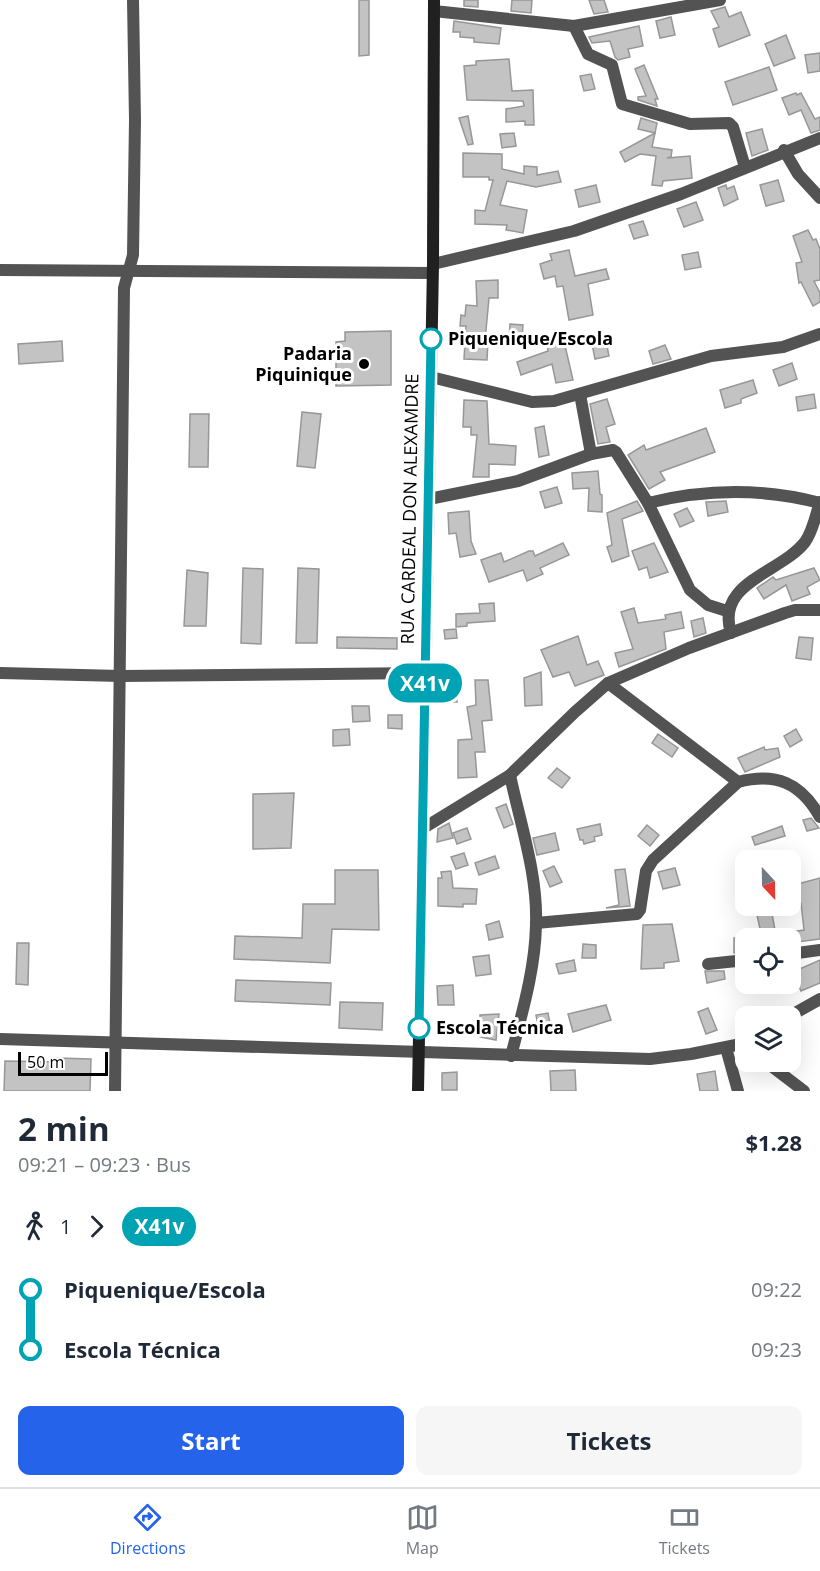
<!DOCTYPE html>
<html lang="en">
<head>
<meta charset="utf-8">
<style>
  :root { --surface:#fff; --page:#f6f6f7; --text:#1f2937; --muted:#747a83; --line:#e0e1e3; --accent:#2563eb }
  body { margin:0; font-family:"Open Sans",sans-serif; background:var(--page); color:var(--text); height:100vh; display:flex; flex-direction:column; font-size:22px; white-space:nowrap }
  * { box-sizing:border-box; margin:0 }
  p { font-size:20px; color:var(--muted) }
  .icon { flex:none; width:33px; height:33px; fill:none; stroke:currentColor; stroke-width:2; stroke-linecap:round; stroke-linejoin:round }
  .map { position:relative; height:1091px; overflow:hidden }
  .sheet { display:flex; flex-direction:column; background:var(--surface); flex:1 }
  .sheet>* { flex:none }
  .badge { padding:0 12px; border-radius:20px; font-size:21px; line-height:39px }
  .needle { width:39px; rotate:158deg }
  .buttons { position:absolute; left:735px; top:850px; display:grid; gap:12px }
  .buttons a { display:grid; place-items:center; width:66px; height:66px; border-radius:12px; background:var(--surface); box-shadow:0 6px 24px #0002; font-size:30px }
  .scale { position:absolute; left:18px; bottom:15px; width:90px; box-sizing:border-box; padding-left:6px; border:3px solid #000; border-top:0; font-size:16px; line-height:21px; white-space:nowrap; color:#000; -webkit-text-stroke:4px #fff; paint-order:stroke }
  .map>.badge { position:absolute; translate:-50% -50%; box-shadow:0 0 0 3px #fff }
  .legs { display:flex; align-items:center; gap:9px; height:66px; padding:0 18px; font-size:20px }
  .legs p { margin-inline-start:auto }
  .summary { display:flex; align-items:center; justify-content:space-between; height:102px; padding:0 18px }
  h1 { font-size:33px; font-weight:700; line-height:45px }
  .cta { display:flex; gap:12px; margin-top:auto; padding:12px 18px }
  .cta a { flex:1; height:69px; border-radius:12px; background:var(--accent); color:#fff; font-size:24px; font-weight:700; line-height:69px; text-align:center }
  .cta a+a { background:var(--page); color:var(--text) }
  ul { padding:0 18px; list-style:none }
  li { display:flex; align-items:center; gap:21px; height:60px; font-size:22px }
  li i { display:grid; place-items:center; width:9px; height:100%; margin:0 8px; background:currentColor }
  li i::after { content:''; width:15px; height:15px; margin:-8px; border:4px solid; border-radius:50%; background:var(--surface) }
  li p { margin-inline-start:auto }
  li:first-child i { background:linear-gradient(#0000 50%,currentColor 0) }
  li:last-child i { background:linear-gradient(currentColor 50%,#0000 0) }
  .tab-bar { display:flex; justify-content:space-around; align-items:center; height:84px; border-top:2px solid var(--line); background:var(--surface); font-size:16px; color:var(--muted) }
  .tab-bar a { display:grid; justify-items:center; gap:3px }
  .tab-bar .on { color:var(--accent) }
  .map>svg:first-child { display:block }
  .building { fill:#c3c3c3; stroke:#979797; stroke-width:1.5 }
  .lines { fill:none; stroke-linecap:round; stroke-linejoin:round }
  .minor { stroke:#535353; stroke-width:12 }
  .secondary { stroke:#202020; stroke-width:12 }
  .line-1-casing { stroke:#fff; stroke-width:14 }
  .line-1 { stroke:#00a3b4; stroke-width:9 }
  .stop-1-dot { fill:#fff; stroke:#00a3b4; stroke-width:3 }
  .poi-dot { fill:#000; stroke:#fff; stroke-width:2 }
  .labels { text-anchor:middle; stroke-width:6; stroke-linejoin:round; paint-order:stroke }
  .stop-label { font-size:18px; font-weight:bold; fill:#000; stroke:#fff; text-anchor:start }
  .poi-label { font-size:18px; font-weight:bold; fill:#000; stroke:#fff; text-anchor:end }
  .street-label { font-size:18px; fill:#000; stroke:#fff }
</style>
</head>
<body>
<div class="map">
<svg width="820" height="1091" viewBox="0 0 820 1091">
  <rect width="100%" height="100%" fill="#fff"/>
  <g class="building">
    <polygon points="359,0 369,0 369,55 359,56"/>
    <polygon points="464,0 478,0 478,7 464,6"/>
    <polygon points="512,0 532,0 531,13 511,11"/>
    <polygon points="589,0 604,0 608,12 594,14"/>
    <polygon points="725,7 729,17 741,12 750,35 719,47 713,29 719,27 711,11"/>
    <polygon points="671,17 675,35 660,38 656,21"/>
    <polygon points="454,21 501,28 499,44 474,42 474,38 460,37 460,32 453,32"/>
    <polygon points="639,26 643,46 628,49 630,57 618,60 615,57 610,41 592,43 589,37"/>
    <polygon points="786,35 795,58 774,66 765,44"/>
    <polygon points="820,53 820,71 808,73 805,55"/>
    <polygon points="509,59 512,91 533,90 534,125 525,125 525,121 506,122 506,109 524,106 523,101 467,100 464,66 476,65 476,61"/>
    <polygon points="644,65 658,99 655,99 657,106 638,100 638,97 646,96 635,69"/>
    <polygon points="769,67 777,90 733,105 725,82"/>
    <polygon points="591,74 595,89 584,91 580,76"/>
    <polygon points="796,93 797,95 801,93 815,119 820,117 820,130 811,133 801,110 789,115 782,98"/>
    <polygon points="468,116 473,144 468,145 459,118"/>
    <polygon points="641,118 657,123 655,133 638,129"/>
    <polygon points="762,129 768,150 752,156 746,133"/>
    <polygon points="514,133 516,146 502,148 500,134"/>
    <polygon points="655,133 652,147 672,150 671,157 667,158 690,156 692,178 663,181 662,186 652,185 656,156 640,154 625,162 620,152"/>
    <polygon points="463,153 502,154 502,169 524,174 524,166 537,167 537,175 558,171 561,182 536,187 507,181 500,205 527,210 523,233 506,230 507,225 475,224 475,210 485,211 493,180 489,180 489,177 463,177"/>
    <polygon points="778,180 784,201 766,206 760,185"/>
    <polygon points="596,185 600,202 579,207 575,190"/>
    <polygon points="726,185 727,189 734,186 738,199 724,206 718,188"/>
    <polygon points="696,202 703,220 684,227 677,209"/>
    <polygon points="643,221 648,235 634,239 629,225"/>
    <polygon points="808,230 813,240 816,239 820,249 820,280 814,281 820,293 820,302 813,306 801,282 799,283 796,263 802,262 793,236"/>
    <polygon points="569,250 575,276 606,269 609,279 588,284 593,315 569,320 563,286 557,287 555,276 544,279 540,264 552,260 550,254"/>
    <polygon points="698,252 701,267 685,270 682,255"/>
    <polygon points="498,280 498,298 489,298 485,341 488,341 487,360 464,359 466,326 460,326 461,315 465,316 466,305 477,306 476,281"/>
    <polygon points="510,324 523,325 522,338 509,337"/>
    <polygon points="391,331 391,385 336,386 336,342 345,341 345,332"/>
    <polygon points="605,336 609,356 595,359 591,339"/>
    <polygon points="563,337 573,380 556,383 552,364 521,375 517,362 548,351 547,340"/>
    <polygon points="62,341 63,361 19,364 18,344"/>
    <polygon points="665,345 671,359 653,364 649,351"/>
    <polygon points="792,363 797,379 779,386 773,370"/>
    <polygon points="753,380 757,393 741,399 741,403 725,408 720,390"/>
    <polygon points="814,394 816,408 798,411 796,397"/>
    <polygon points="607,399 615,424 606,427 610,442 598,444 590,404"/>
    <polygon points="464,400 487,401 489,444 516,446 515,465 489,464 489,477 473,477 477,435 471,435 471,427 463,427"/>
    <polygon points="302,412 321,414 315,468 297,466"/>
    <polygon points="190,414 209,414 208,467 189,467"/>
    <polygon points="544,426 549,455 539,457 535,428"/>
    <polygon points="706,428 715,452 660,472 665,480 649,489 628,455 644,445 646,450"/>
    <polygon points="598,471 600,494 602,495 602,512 588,511 589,488 573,489 572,473"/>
    <polygon points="557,487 562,503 545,508 540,492"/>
    <polygon points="637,501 643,511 622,519 629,556 612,562 607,547 612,545 607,513"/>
    <polygon points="726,501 728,512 708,516 706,502"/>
    <polygon points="687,508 694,521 680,527 674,514"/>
    <polygon points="469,511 471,541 476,554 460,557 456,533 449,534 448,513"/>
    <polygon points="563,543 569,555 540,568 543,574 527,581 523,570 489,582 481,560 501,553 504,562 529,551 533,551 535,556"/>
    <polygon points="654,543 668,572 650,578 647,567 639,570 632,551"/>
    <polygon points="243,568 263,569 261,644 241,643"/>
    <polygon points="298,568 319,569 317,643 296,643"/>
    <polygon points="814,568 820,580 807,587 810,594 792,601 786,585 764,599 757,588 773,577 776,580"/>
    <polygon points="187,570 208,573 206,626 184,626"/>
    <polygon points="494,603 495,621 467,623 467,626 456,627 456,614 480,613 479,604"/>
    <polygon points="634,608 638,623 666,619 665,615 681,612 684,628 664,632 666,649 619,667 615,653 633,649 621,612"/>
    <polygon points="703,618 706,633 694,637 691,621"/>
    <polygon points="456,629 457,638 445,639 444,630"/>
    <polygon points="578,636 587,665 598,661 604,675 575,686 569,672 553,677 541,650"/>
    <polygon points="337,637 397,638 397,649 337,648"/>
    <polygon points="799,637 813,638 811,660 796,658"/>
    <polygon points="541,672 542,705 525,706 524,678"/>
    <polygon points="475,680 488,680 492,720 482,721 485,752 475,752 477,777 458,778 458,740 472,739 467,707 476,705"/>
    <polygon points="457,687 457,702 445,702 445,688"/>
    <polygon points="352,706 369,706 370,721 353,722"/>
    <polygon points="388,715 402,715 402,729 388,728"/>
    <polygon points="349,729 350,745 333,746 333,730"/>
    <polygon points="796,729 802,740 790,747 784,736"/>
    <polygon points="658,734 678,748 672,757 652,743"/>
    <polygon points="764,747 765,750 778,748 780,757 745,772 738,758"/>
    <polygon points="557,768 570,778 562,788 548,778"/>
    <polygon points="294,793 291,848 253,849 253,794"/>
    <polygon points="506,804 513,824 504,828 496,808"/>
    <polygon points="811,818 819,828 807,831 803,820"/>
    <polygon points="449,823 453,838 437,842 438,829"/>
    <polygon points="600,824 602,835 594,837 595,841 584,844 583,840 580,840 577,829"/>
    <polygon points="647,825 659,835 650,846 638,836"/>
    <polygon points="782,826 785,836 755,845 752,837"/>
    <polygon points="467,828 471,839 457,844 453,833"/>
    <polygon points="555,833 559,850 537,855 533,838"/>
    <polygon points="464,853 468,865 456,869 451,857"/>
    <polygon points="495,856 499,868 479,875 475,863"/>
    <polygon points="554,866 562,882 550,887 543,871"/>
    <polygon points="675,868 680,885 663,889 658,872"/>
    <polygon points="625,869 630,906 606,908 619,905 615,870"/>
    <polygon points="335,870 378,870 379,930 332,929 330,963 234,959 235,936 302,938 303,904 335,904"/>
    <polygon points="451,871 453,888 477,889 476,904 463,904 463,907 438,906 438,878 442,878 441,872"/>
    <polygon points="820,878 820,939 790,943 790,932 804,930 801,903 790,905 790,886"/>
    <polygon points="755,906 789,906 790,909 772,914 775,930 761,933"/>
    <polygon points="499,921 503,937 489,940 486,925"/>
    <polygon points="672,924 679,961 664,963 664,968 641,969 643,925"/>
    <polygon points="734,938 746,938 746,952 734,953"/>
    <polygon points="17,943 29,943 28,985 16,984"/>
    <polygon points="583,944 596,945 596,958 582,958"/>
    <polygon points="489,955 491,974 476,976 473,957"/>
    <polygon points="574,960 576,971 559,974 556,964"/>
    <polygon points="820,960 820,983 801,991 793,972"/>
    <polygon points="705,971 724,971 725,979 707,983"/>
    <polygon points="236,980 331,983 330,1005 235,1001"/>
    <polygon points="453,985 454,1005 438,1005 437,986"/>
    <polygon points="340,1002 383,1003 382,1030 339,1028"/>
    <polygon points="606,1005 611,1020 573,1032 568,1014"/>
    <polygon points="708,1008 717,1030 706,1034 698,1012"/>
    <polygon points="548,1013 551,1029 539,1031 536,1015"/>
    <polygon points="499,1014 496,1040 480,1037 480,1015"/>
    <polygon points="57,1058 91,1059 90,1091 4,1091 5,1061 57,1062"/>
    <polygon points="575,1070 576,1091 551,1091 550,1071"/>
    <polygon points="715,1071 718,1091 700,1091 697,1074"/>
    <polygon points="457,1072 457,1090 442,1090 442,1073"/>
  </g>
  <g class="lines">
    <g class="minor">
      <polyline points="434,11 574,26 720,0"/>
      <polyline points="574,26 588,54 612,65 622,104 690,124 729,123 733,127 745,167"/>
      <polyline points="784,150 798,174 820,198"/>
      <polyline points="433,264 574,231 681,194 820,138"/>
      <polyline points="0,270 432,273"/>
      <polyline points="431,377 532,402 554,401 711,356 783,347 820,334"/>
      <polyline points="580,394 591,454 613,450 616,452 648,503 690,590 708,605 727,611"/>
      <polyline points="429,499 518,481 591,454"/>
      <path d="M648,503C705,489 763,488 820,503"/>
      <path d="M731,633C715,582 781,573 805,542C813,531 816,514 820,502"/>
      <polyline points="0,673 121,676 425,673"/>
      <polyline points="608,683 738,782"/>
      <path d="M510,775C520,823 538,875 536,925C535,970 522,1013 511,1056"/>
      <polyline points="422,829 510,775 575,712 608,683 689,648 785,613 795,610 820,610"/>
      <path d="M536,923L637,914L640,910L646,871L653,860L738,782C776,772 801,783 820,817"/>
      <polyline points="790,954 820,950"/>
      <polyline points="708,964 746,960"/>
      <polyline points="788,1017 820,999"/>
      <polyline points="0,1039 650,1059 691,1054 746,1043"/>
      <polyline points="726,1048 738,1091"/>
      <polyline points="766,1062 804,1091"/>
      <polyline points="115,1091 124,288 133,255 135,120 133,0"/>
    </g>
    <polyline class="secondary" points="418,1091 433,264 434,0"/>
  </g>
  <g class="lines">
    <defs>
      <polyline id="line-1" points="419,1028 431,339"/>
    </defs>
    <use href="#line-1" class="line-1-casing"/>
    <use href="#line-1" class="line-1"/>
  </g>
  <g class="stop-1-dot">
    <circle cx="431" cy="339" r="10"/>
    <circle cx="419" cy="1028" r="10"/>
  </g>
  <circle class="poi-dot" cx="364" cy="364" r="6"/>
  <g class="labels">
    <g class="stop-label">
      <text x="448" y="345">Piquenique/Escola</text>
      <text x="436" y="1034">Escola Técnica</text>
    </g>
    <g class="poi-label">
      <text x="352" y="360">Padaria<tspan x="352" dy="21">Piquinique</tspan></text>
    </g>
    <g class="street-label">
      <text transform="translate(410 509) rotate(-89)" y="6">RUA CARDEAL DON ALEXAMDRE</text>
    </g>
  </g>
</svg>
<div class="buttons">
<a><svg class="needle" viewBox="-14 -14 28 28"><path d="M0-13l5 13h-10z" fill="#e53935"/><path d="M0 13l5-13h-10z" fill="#747a83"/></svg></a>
<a><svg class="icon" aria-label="locate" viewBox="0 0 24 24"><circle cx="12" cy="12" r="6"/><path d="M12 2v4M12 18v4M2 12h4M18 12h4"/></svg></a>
<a><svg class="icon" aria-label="layers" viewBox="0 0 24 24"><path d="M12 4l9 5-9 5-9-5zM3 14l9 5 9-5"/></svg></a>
</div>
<div class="scale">50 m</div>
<b class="badge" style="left:425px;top:683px;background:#00a3b4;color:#fff">X41v</b>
</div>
<section class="sheet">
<div class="summary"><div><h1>2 min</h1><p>09:21 – 09:23 · Bus</p></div><b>$1.28</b></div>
<div class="legs"><svg class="icon" aria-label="walk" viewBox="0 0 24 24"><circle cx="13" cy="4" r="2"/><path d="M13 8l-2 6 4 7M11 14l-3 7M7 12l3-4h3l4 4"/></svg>1<svg class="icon" aria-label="forward" viewBox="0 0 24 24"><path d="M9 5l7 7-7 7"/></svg><b class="badge" style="background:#00a3b4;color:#fff">X41v</b></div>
<ul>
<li><i style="color:#00a3b4"></i><b>Piquenique/Escola</b><p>09:22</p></li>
<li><i style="color:#00a3b4"></i><b>Escola Técnica</b><p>09:23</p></li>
</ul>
<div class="cta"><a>Start</a><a>Tickets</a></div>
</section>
<nav class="tab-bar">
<a class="on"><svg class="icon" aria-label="directions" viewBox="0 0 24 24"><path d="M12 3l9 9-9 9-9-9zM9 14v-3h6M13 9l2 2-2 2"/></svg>Directions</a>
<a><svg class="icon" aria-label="map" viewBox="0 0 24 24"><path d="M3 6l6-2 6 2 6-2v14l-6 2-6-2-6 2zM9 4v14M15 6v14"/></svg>Map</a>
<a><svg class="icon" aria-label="tickets" viewBox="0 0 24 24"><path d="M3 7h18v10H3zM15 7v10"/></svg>Tickets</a>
</nav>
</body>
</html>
